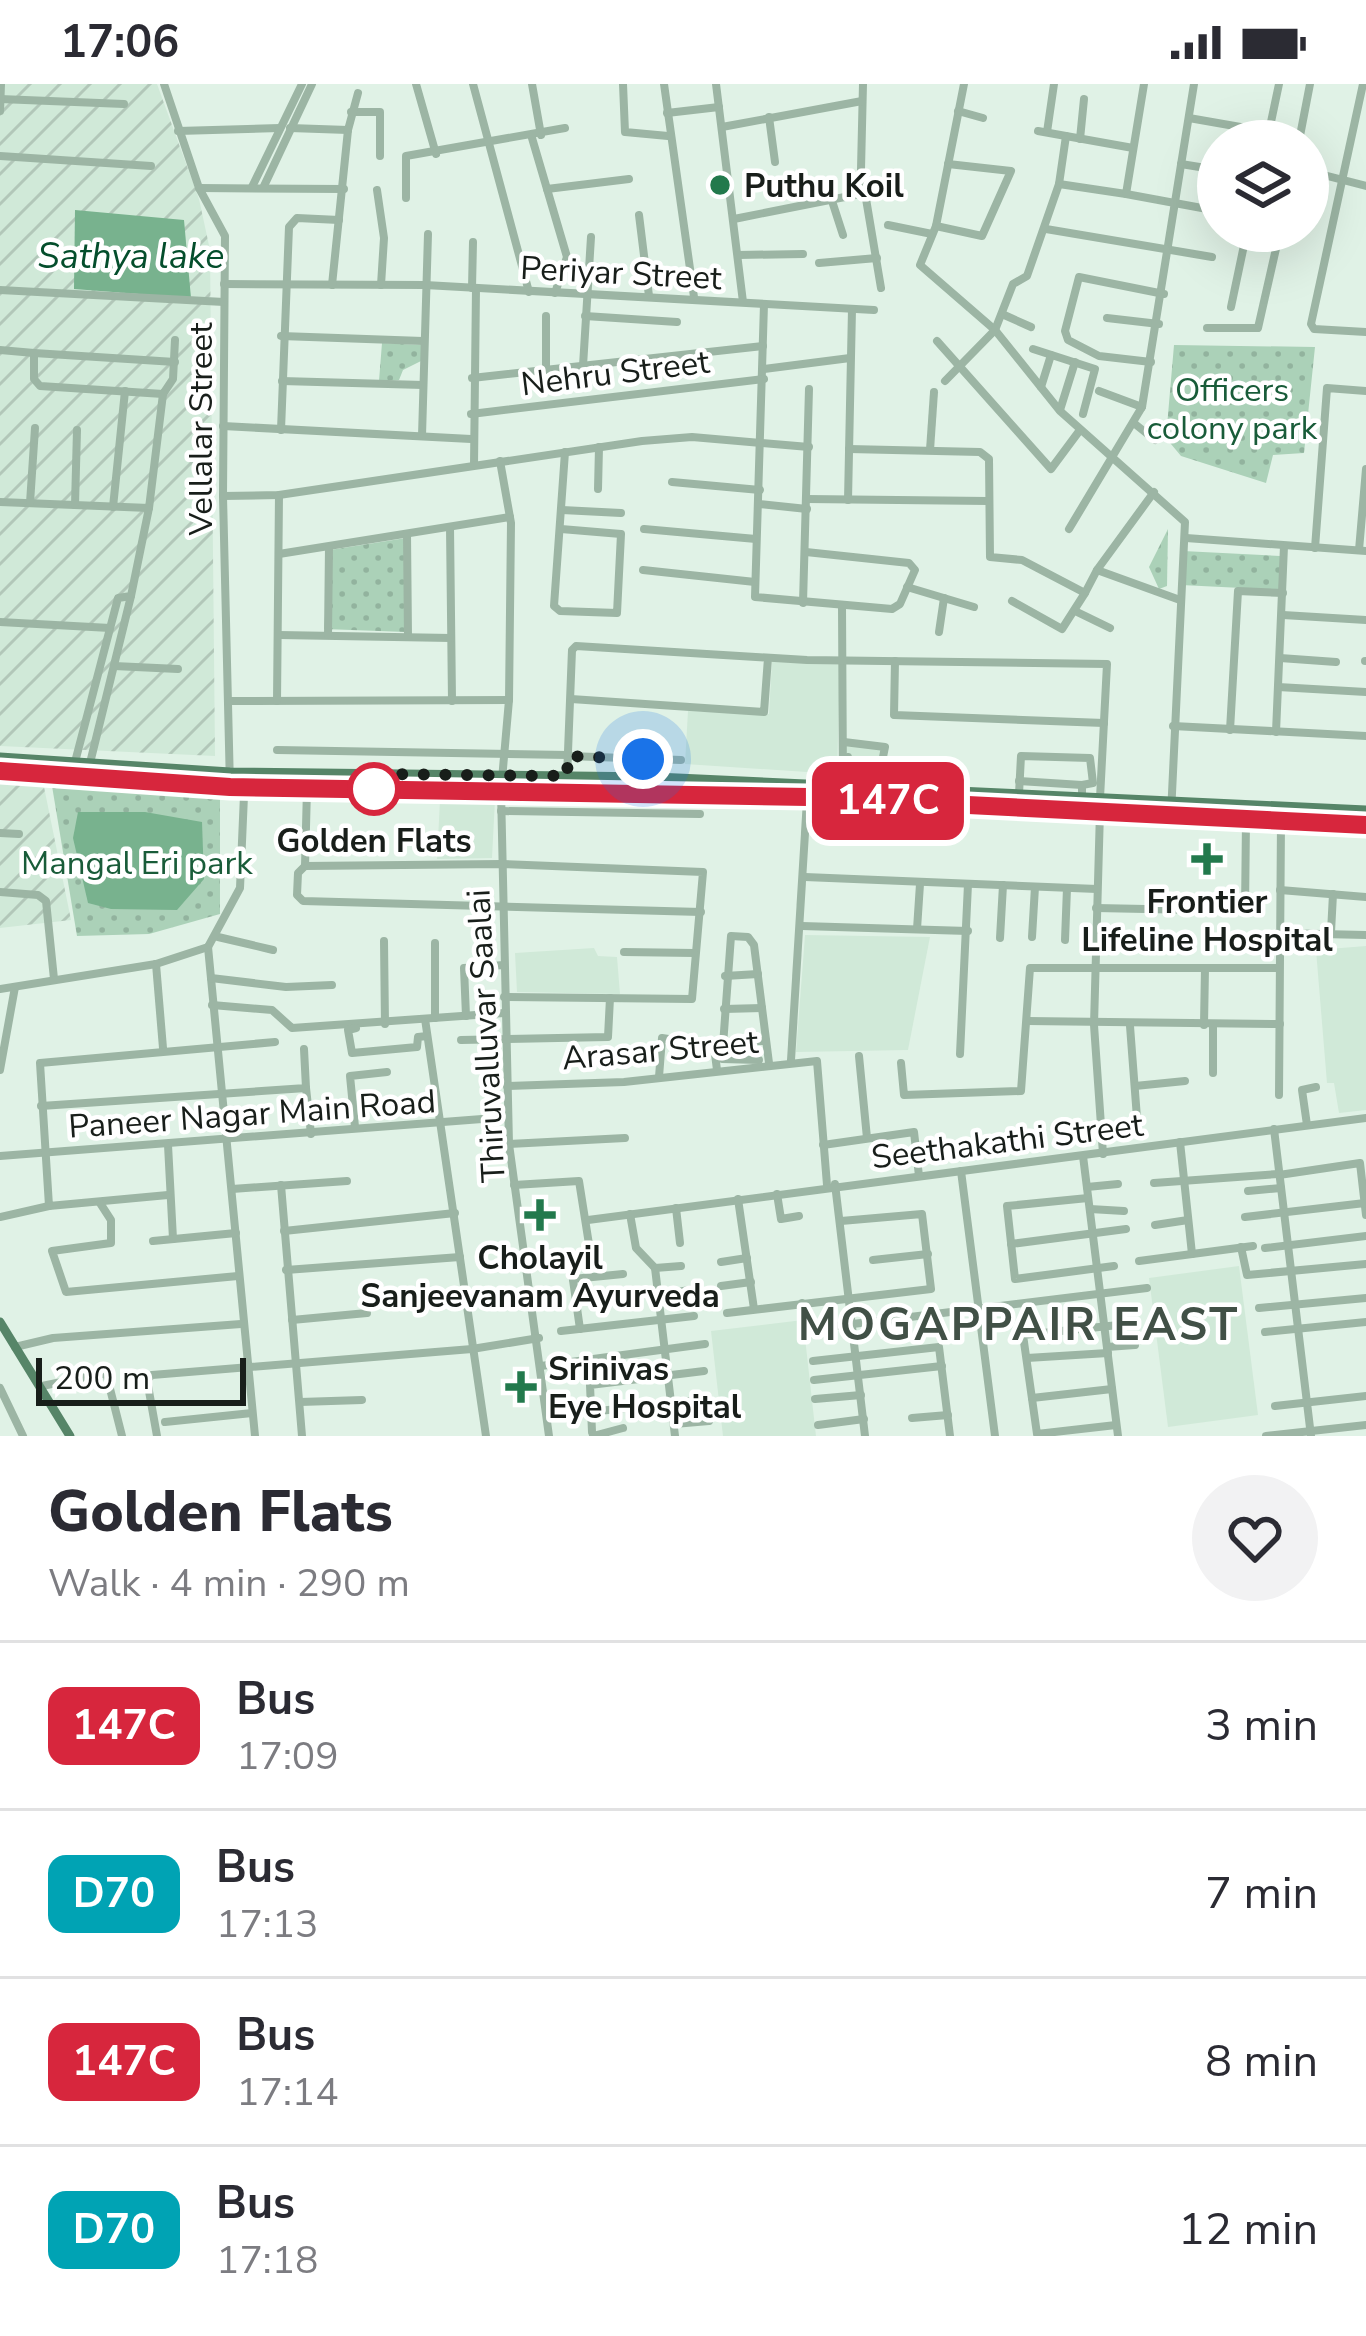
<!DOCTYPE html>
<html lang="en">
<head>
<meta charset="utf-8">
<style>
  :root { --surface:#fff; --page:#f2f2f3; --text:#2b2b33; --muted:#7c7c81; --line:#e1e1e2 }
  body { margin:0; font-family:"Nunito Sans",sans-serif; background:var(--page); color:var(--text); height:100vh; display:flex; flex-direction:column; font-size:45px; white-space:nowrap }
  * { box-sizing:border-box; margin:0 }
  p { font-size:39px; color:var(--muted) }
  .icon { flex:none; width:66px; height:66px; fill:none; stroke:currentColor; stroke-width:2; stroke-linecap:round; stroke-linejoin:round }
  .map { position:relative; height:1352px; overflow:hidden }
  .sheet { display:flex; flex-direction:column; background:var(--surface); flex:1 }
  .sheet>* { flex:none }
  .badge { padding:0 24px; border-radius:18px; font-size:42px; line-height:78px }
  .controls { position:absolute; left:1197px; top:36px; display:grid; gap:24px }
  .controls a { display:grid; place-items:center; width:132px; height:132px; border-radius:50%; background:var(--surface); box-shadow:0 12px 48px #0002; font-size:60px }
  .scale { position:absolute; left:36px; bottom:30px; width:210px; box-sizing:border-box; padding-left:12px; border:6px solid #181e1a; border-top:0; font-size:33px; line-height:42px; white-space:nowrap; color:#181e1a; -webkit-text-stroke:9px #fff; paint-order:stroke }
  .you { position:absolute; width:60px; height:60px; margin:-30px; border:9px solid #fff; border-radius:50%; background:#1a73e8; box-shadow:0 0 0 18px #1a73e833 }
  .map>.badge { position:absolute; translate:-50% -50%; box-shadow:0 0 0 6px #fff }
  .round { display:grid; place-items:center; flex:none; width:126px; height:126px; border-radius:63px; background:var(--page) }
  .summary { display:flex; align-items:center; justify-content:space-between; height:204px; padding:0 48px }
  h1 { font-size:57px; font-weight:800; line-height:90px }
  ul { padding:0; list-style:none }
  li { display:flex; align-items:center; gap:36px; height:168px; padding:0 48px; border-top:3px solid var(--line) }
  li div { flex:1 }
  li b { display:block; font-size:45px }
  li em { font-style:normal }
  li .badge { min-width:132px; font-weight:700; text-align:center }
  .status { display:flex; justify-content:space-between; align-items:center; height:84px; padding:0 60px; background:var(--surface); direction:ltr }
  .status svg { height:33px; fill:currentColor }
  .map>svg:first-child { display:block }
  .built { fill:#d0e9d8 }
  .industrial { fill:url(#industrial-furrows) }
  .park { fill:url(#park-dots) }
  .water { fill:#78b28e }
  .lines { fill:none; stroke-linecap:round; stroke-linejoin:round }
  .minor { stroke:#9cb5a4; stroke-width:8 }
  .major { stroke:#568568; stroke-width:9 }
  .rail { stroke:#444c46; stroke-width:3; stroke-dasharray:18 9; stroke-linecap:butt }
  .line-casing { stroke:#fff; stroke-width:27 }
  .line { stroke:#d7263d; stroke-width:18 }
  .walk { stroke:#181e1a; stroke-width:12; stroke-dasharray:0 21.6 }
  .poi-dot { fill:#22794c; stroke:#fff; stroke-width:4.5 }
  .stop-dot { fill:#fff; stroke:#d7263d; stroke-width:6 }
  .labels { text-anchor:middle; stroke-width:9; stroke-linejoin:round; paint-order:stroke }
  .poi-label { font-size:33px; font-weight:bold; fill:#181e1a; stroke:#fff; text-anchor:start }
  .street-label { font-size:33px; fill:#181e1a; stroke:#fff }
  .park-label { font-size:33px; fill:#195c39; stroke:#fff }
  .stop-label { font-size:33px; font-weight:bold; fill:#181e1a; stroke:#fff }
  .water-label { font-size:36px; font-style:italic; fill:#044e2c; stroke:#fff }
  .district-label { font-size:45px; font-weight:bold; letter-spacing:3px; fill:#415046; stroke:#fff }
</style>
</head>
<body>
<div class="status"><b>17:06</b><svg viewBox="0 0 49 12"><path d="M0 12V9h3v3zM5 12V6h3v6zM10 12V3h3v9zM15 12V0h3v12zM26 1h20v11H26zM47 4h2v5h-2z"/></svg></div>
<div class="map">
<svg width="1366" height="1352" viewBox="0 0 1366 1352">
  <defs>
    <pattern id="industrial-furrows" width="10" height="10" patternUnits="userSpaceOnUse" patternTransform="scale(3)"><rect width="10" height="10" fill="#d0e9d8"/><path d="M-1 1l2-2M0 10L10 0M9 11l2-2" fill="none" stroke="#b2c7b9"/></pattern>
    <pattern id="park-dots" width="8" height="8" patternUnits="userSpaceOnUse" patternTransform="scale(3)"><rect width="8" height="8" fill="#abd1b8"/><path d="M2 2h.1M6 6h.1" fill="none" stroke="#92b39e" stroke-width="1.8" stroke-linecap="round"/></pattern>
  </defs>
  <rect width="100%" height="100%" fill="#e0f2e6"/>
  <g class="built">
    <polygon points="772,577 840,579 837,690 685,680 688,627 769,630"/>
    <polygon points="844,658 885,663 880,688 850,686"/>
    <polygon points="440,716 495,716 492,774 437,775"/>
    <polygon points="805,851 930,853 908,966 796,968"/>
    <polygon points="1366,862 1366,1026 1339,1029 1334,999 1327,999 1316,866"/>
    <polygon points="594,864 598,872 617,873 620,910 517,908 515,869"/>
    <polygon points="1239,1182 1258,1331 1168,1343 1149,1194"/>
    <polygon points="803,1236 816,1352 723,1352 711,1247"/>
  </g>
  <g class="industrial">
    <polygon points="0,0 157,0 199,115 210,166 215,672 0,662"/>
    <polygon points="0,695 43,698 71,836 0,844"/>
  </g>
  <g class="park">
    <polygon points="382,259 422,261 421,277 403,286 399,296 379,297"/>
    <polygon points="1174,261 1315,263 1304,369 1273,371 1266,399 1181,372 1166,354"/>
    <polygon points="1168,445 1167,502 1159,505 1149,483"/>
    <polygon points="406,454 406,548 324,545 330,466"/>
    <polygon points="1183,467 1280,472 1280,506 1181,501"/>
    <polygon points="52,702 220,710 220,830 149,850 77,852"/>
  </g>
  <g class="water">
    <polygon points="75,126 184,136 191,214 74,205"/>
    <polygon points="78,728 145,728 202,738 204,795 177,826 111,825 88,819 73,754"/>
  </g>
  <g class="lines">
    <g class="minor">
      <polyline points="164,0 199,104 225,152 223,412 230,703"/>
      <polyline points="416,0 436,70"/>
      <polyline points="473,0 529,208"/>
      <polyline points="532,0 541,51"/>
      <polyline points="623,0 625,48 668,52"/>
      <polyline points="664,0 694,213"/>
      <polyline points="716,0 743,218"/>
      <polyline points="863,0 861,85 881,204"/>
      <polyline points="964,0 936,142 920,181 995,246 1060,327 1185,438 1171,730"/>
      <polyline points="1363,0 1311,240 1314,245 1366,248"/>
      <polyline points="0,15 124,20"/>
      <polyline points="0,27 1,0"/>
      <polyline points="958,27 983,34"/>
      <polyline points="351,28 380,28 380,72"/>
      <polyline points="667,29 719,23"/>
      <polyline points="769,33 775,78"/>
      <polyline points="1189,34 1269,48"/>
      <polyline points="722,43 862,17"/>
      <polyline points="290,44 348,46"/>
      <polyline points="178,47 280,44"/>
      <polyline points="1038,47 1133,64"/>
      <polyline points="1047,48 1054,0"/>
      <polyline points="532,54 567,173 555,209"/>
      <polyline points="1080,55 1084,15"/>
      <polyline points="1267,57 1279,0"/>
      <polyline points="1299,57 1310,0"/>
      <polyline points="0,72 151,82"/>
      <polyline points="1181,80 1218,86"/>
      <polyline points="1308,87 1366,102"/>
      <polyline points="1059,100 1126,110 1144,0"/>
      <polyline points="264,102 312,0"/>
      <polyline points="252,103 302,0"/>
      <polyline points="199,104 344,105"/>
      <polyline points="547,105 629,95"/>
      <polyline points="377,106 384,154 381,201"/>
      <polyline points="1126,110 1218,127"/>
      <polyline points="406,114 406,72 565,44"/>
      <polyline points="832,117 843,151"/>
      <polyline points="639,131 649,212"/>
      <polyline points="734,135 865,109"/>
      <polyline points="888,141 932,150"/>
      <polyline points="936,142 982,152 1011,87 948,80"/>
      <polyline points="1046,145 1212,173"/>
      <polyline points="738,171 803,170"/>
      <polyline points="819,179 877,174"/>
      <polyline points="224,200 425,201 874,226"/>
      <polyline points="332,201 348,46 358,9"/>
      <polyline points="472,204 473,158"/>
      <polyline points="0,206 224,218"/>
      <polyline points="764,220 755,513 892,525 900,520 915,486 909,479 806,468"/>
      <polyline points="1231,223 1247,147"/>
      <polyline points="1002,230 1031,243"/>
      <polyline points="546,232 546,286"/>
      <polyline points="585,232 677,238"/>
      <polyline points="1107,234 1159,240"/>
      <polyline points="1207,244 1258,244 1280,147"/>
      <polyline points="281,252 423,257"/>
      <polyline points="937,257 1051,385 1080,346"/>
      <polyline points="1033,265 1095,285 1083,330"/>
      <polyline points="0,266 34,269 34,295 40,302 163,310 173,295 175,256"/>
      <polyline points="34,269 175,278"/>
      <polyline points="1151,278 1099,272 1068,256 1065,247 1079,193 1164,210"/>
      <polyline points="583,282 591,153"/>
      <polyline points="764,285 850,274"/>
      <polyline points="472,294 763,262"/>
      <polyline points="282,297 423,301"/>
      <polyline points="945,297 995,246 1013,200 1027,192 1059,100 1066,52"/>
      <polyline points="1041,303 1051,271"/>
      <polyline points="1099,307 1142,323"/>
      <polyline points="1060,326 1075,278"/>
      <polyline points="471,330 764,295"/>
      <polyline points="1135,340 1155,356"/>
      <polyline points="223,342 471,355"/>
      <polyline points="281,346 289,143 297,134 339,136"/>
      <polyline points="422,352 428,150"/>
      <polyline points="849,365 980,368 989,375 990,473 1022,476 1085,509 1097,486 1180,516"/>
      <polyline points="930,366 934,308"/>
      <polyline points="500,377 511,439 509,616 501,707 509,1060 549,1352"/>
      <polyline points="474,381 476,204"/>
      <polyline points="672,398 760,406"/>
      <polyline points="598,405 599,363"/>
      <polyline points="223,412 279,411 642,357 692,353 809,363"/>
      <polyline points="807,415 988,417"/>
      <polyline points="848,416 852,225"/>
      <polyline points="0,418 149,424 163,310"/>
      <polyline points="30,419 35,344"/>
      <polyline points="759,420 807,425"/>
      <polyline points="75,421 77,346"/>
      <polyline points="113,423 125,307"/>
      <polyline points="562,426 621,429"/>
      <polyline points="450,443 452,617"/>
      <polyline points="561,445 621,450 617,529 560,527 554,522 565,368"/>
      <polyline points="644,445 756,455"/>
      <polyline points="1069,445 1142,323 1194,0"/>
      <polyline points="407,450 408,553"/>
      <polyline points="1186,454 1366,467"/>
      <polyline points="1315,464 1327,304 1366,307"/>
      <polyline points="1359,466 1366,385"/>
      <polyline points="279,470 510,433"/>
      <polyline points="643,486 755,498"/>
      <polyline points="1097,486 1154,408"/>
      <polyline points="907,503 974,523"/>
      <polyline points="1012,517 1062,545 1085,509"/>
      <polyline points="803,519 809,305"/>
      <polyline points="842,522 843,702"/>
      <polyline points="1075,527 1110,544"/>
      <polyline points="1283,531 1366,536"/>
      <polyline points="0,538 110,544"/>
      <polyline points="939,548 944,514"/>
      <polyline points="279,551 451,554"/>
      <polyline points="328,551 329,463"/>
      <polyline points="1280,574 1336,578"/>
      <polyline points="895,577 894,631 1104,639"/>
      <polyline points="1365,577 1366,577"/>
      <polyline points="114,582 178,585"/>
      <polyline points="1278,603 1366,608"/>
      <polyline points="571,615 764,628 768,574"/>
      <polyline points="230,617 509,616"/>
      <polyline points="277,617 279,411"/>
      <polyline points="1173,642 1366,652"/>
      <polyline points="1230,646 1238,507 1283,509"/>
      <polyline points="1276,648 1284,462"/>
      <polyline points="844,658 885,663 880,688 851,689 848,673"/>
      <polyline points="277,666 568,671"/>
      <polyline points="568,672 681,676"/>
      <polyline points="75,678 118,514 131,512 149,424"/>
      <polyline points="90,679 131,512"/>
      <polyline points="567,693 572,566 576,562 807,576 1107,580 1100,714"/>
      <polyline points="1019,697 1082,701"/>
      <polyline points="307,704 305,782 298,789 297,811 303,817 701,828"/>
      <polyline points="1019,710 1021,672 1090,674 1093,699 1082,701 1082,713"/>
      <polyline points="501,727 700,730"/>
      <polyline points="1100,727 1094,941 1103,1070"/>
      <polyline points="0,749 19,750"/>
      <polyline points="305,782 501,780 703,788 692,915 504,913"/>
      <polyline points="805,793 1097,805"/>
      <polyline points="1280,806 1366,813"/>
      <polyline points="0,808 38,811 46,817 54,895"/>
      <polyline points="1096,824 1245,827 1246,736"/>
      <polyline points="802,842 968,847"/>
      <polyline points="917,845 920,800"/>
      <polyline points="1331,848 1333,810"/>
      <polyline points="1278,849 1366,851"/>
      <polyline points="218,853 273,866"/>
      <polyline points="1032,853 1035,803"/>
      <polyline points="1000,854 1003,801"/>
      <polyline points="1065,856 1067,804"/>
      <polyline points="384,857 385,940"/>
      <polyline points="208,863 255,1352"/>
      <polyline points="624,868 694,869"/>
      <polyline points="156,880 163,964"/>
      <polyline points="725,892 758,890"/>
      <polyline points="211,894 286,903 332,901"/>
      <polyline points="0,905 156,880 208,863 240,804 245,688"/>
      <polyline points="212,921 272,926 292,944 504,929"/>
      <polyline points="724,925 762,924"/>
      <polyline points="466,932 464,884 504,881"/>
      <polyline points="435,934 435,859"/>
      <polyline points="425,935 486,1352"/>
      <polyline points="1028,937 1280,940"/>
      <polyline points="1204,941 1205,884"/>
      <polyline points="1213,941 1213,989"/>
      <polyline points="1130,942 1137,1034"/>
      <polyline points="356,944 348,946 352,969 417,963 418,953 427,952"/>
      <polyline points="461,956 608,953 610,914"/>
      <polyline points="723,958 766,957"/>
      <polyline points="960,970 968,800"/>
      <polyline points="859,972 867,1054"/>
      <polyline points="759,976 722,975 731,852 748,853 754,861 769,979"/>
      <polyline points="791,976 808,700"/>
      <polyline points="901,979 904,1011 1021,1007 1030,884 1277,884"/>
      <polyline points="0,986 15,903"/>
      <polyline points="659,993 662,954 714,962 717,986"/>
      <polyline points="507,1002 624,998 817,977 827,1101"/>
      <polyline points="1135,1002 1185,997"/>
      <polyline points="306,1004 311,1050"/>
      <polyline points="1279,1011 1281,737"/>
      <polyline points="41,1022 306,1004 304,965"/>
      <polyline points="1307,1041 1302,1006 1316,1003"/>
      <polyline points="355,1043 350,992 387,988"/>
      <polyline points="1274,1045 1311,1352"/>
      <polyline points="1180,1058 1192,1170"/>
      <polyline points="509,1060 625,1054"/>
      <polyline points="168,1061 173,1155"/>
      <polyline points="823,1061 914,1048 919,1092"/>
      <polyline points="0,1072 508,1033"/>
      <polyline points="1083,1072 1118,1352"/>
      <polyline points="961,1087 995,1352"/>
      <polyline points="1279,1091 1360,1079 1366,1131"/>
      <polyline points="1154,1099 1278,1090"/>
      <polyline points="835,1100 865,1352"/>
      <polyline points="281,1101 302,1352"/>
      <polyline points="514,1101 579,1097 591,1173"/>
      <polyline points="1087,1103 1118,1100"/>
      <polyline points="232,1105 347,1097"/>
      <polyline points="1248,1107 1281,1104"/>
      <polyline points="777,1110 781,1135 799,1132"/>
      <polyline points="168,1111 49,1122 40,979 275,958"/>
      <polyline points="1088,1114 1007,1122 1015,1195 1114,1182"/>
      <polyline points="738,1115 754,1225"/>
      <polyline points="100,1119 111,1136 111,1159 52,1167 66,1208 238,1192"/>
      <polyline points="676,1124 680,1159"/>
      <polyline points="1090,1125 1124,1127"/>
      <polyline points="630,1130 636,1164 655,1184 675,1352"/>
      <polyline points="0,1133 49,1122"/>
      <polyline points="1245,1133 1365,1119"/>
      <polyline points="588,1136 1366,1034"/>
      <polyline points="1155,1141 1188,1136"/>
      <polyline points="284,1147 455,1129"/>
      <polyline points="153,1157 236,1149"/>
      <polyline points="1011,1160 1126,1145"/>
      <polyline points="1241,1163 1247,1191 1366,1180"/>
      <polyline points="1265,1164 1366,1152"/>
      <polyline points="873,1176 928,1170"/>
      <polyline points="1139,1177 1253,1162"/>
      <polyline points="721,1178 747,1174"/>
      <polyline points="571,1182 580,1245"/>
      <polyline points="655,1184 681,1182"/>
      <polyline points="286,1186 460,1173"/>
      <polyline points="573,1195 623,1190"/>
      <polyline points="721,1202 751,1198"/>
      <polyline points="658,1211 696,1205"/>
      <polyline points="576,1215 629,1209"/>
      <polyline points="802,1219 805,1243 812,1245 1147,1204"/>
      <polyline points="1259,1224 1366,1214"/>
      <polyline points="727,1229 931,1205 922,1130 841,1137"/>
      <polyline points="292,1236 367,1229"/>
      <polyline points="561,1247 694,1232"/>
      <polyline points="1265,1248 1366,1238"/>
      <polyline points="15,1263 53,1254 241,1240"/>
      <polyline points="1107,1263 1135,1261"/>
      <polyline points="1027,1274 1108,1269"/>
      <polyline points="813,1277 939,1263 950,1352"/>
      <polyline points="541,1282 705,1260"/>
      <polyline points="814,1296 942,1282"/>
      <polyline points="42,1302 106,1289 122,1352"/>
      <polyline points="0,1304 23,1352"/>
      <polyline points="1032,1314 1112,1305"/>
      <polyline points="815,1315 861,1311"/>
      <polyline points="300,1318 362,1316"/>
      <polyline points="1275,1322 1366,1312"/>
      <polyline points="590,1328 707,1315"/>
      <polyline points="912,1334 948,1331"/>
      <polyline points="165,1338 252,1329"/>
      <polyline points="674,1340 709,1337"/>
      <polyline points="818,1341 864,1335"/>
      <polyline points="1116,1341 1037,1350 1023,1251 1128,1240"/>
      <polyline points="592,1348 590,1301 704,1287"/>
      <polyline points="157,1352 147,1296 152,1291 472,1265 539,1254"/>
      <polyline points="593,1352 623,1344"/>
      <polyline points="1266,1352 1366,1341"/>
    </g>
    <g class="major">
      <polyline points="0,673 230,688 656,693 1366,726"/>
      <polyline points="0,687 230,703 809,713 1366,741"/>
      <polyline points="0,1238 70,1352"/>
    </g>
    <polyline class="rail" points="0,681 218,698 829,711 1366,735"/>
  </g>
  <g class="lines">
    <defs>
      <polyline id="line" points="0,687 230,703 808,713 1366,741"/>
    </defs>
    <use href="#line" class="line-casing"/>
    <use href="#line" class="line"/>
    <polyline class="walk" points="374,705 374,690 567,692 568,672 643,675"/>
  </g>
  <g class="poi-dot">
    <circle cx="720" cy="101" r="12"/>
    <path d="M1201 757h12v12h12v12h-12v12h-12v-12h-12v-12h12z"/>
    <path d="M534 1113h12v12h12v12h-12v12h-12v-12h-12v-12h12z"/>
    <path d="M515 1285h12v12h12v12h-12v12h-12v-12h-12v-12h12z"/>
  </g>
  <circle class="stop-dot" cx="374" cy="705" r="24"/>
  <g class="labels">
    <g class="poi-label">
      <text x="744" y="113">Puthu Koil</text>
      <text x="1207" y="829" text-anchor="middle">Frontier<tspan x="1207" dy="38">Lifeline Hospital</tspan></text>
      <text x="540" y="1185" text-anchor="middle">Cholayil<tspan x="540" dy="38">Sanjeevanam Ayurveda</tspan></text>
      <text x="548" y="1296">Srinivas<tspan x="548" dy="38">Eye Hospital</tspan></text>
    </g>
    <g class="street-label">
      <text transform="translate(621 188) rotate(3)" y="12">Periyar Street</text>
      <text transform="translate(615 288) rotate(-7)" y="12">Nehru Street</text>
      <text transform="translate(200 345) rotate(-90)" y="12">Vellalar Street</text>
      <text transform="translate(485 952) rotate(-93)" y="12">Thiruvalluvar Saalai</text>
      <text transform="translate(660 965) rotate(-5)" y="12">Arasar Street</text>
      <text transform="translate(252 1029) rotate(-4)" y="12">Paneer Nagar Main Road</text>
      <text transform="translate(1007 1056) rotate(-7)" y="12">Seethakathi Street</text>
    </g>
    <g class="park-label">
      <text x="1232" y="317">Officers<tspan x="1232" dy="38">colony park</tspan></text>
      <text x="137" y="790">Mangal Eri park</text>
    </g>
    <g class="stop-label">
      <text x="374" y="768">Golden Flats</text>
    </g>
    <g class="water-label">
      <text x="131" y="184">Sathya lake</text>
    </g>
    <g class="district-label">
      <text x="1019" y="1256">MOGAPPAIR EAST</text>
    </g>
  </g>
</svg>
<div class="controls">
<a><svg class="icon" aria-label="layers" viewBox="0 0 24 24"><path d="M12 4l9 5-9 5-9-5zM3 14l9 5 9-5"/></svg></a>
</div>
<div class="scale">200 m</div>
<div class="you" style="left:643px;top:675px"></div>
<b class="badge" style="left:888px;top:717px;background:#d7263d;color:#fff">147C</b>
</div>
<section class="sheet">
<div class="summary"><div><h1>Golden Flats</h1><p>Walk · 4 min · 290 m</p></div><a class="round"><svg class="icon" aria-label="heart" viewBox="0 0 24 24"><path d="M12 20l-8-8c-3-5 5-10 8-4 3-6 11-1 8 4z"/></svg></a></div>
<ul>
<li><span class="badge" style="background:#d7263d;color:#fff">147C</span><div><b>Bus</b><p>17:09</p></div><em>3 min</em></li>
<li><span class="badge" style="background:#00a3b4;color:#fff">D70</span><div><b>Bus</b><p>17:13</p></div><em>7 min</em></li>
<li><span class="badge" style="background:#d7263d;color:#fff">147C</span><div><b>Bus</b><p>17:14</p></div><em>8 min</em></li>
<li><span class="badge" style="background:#00a3b4;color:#fff">D70</span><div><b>Bus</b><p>17:18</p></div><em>12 min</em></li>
</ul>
</section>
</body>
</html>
